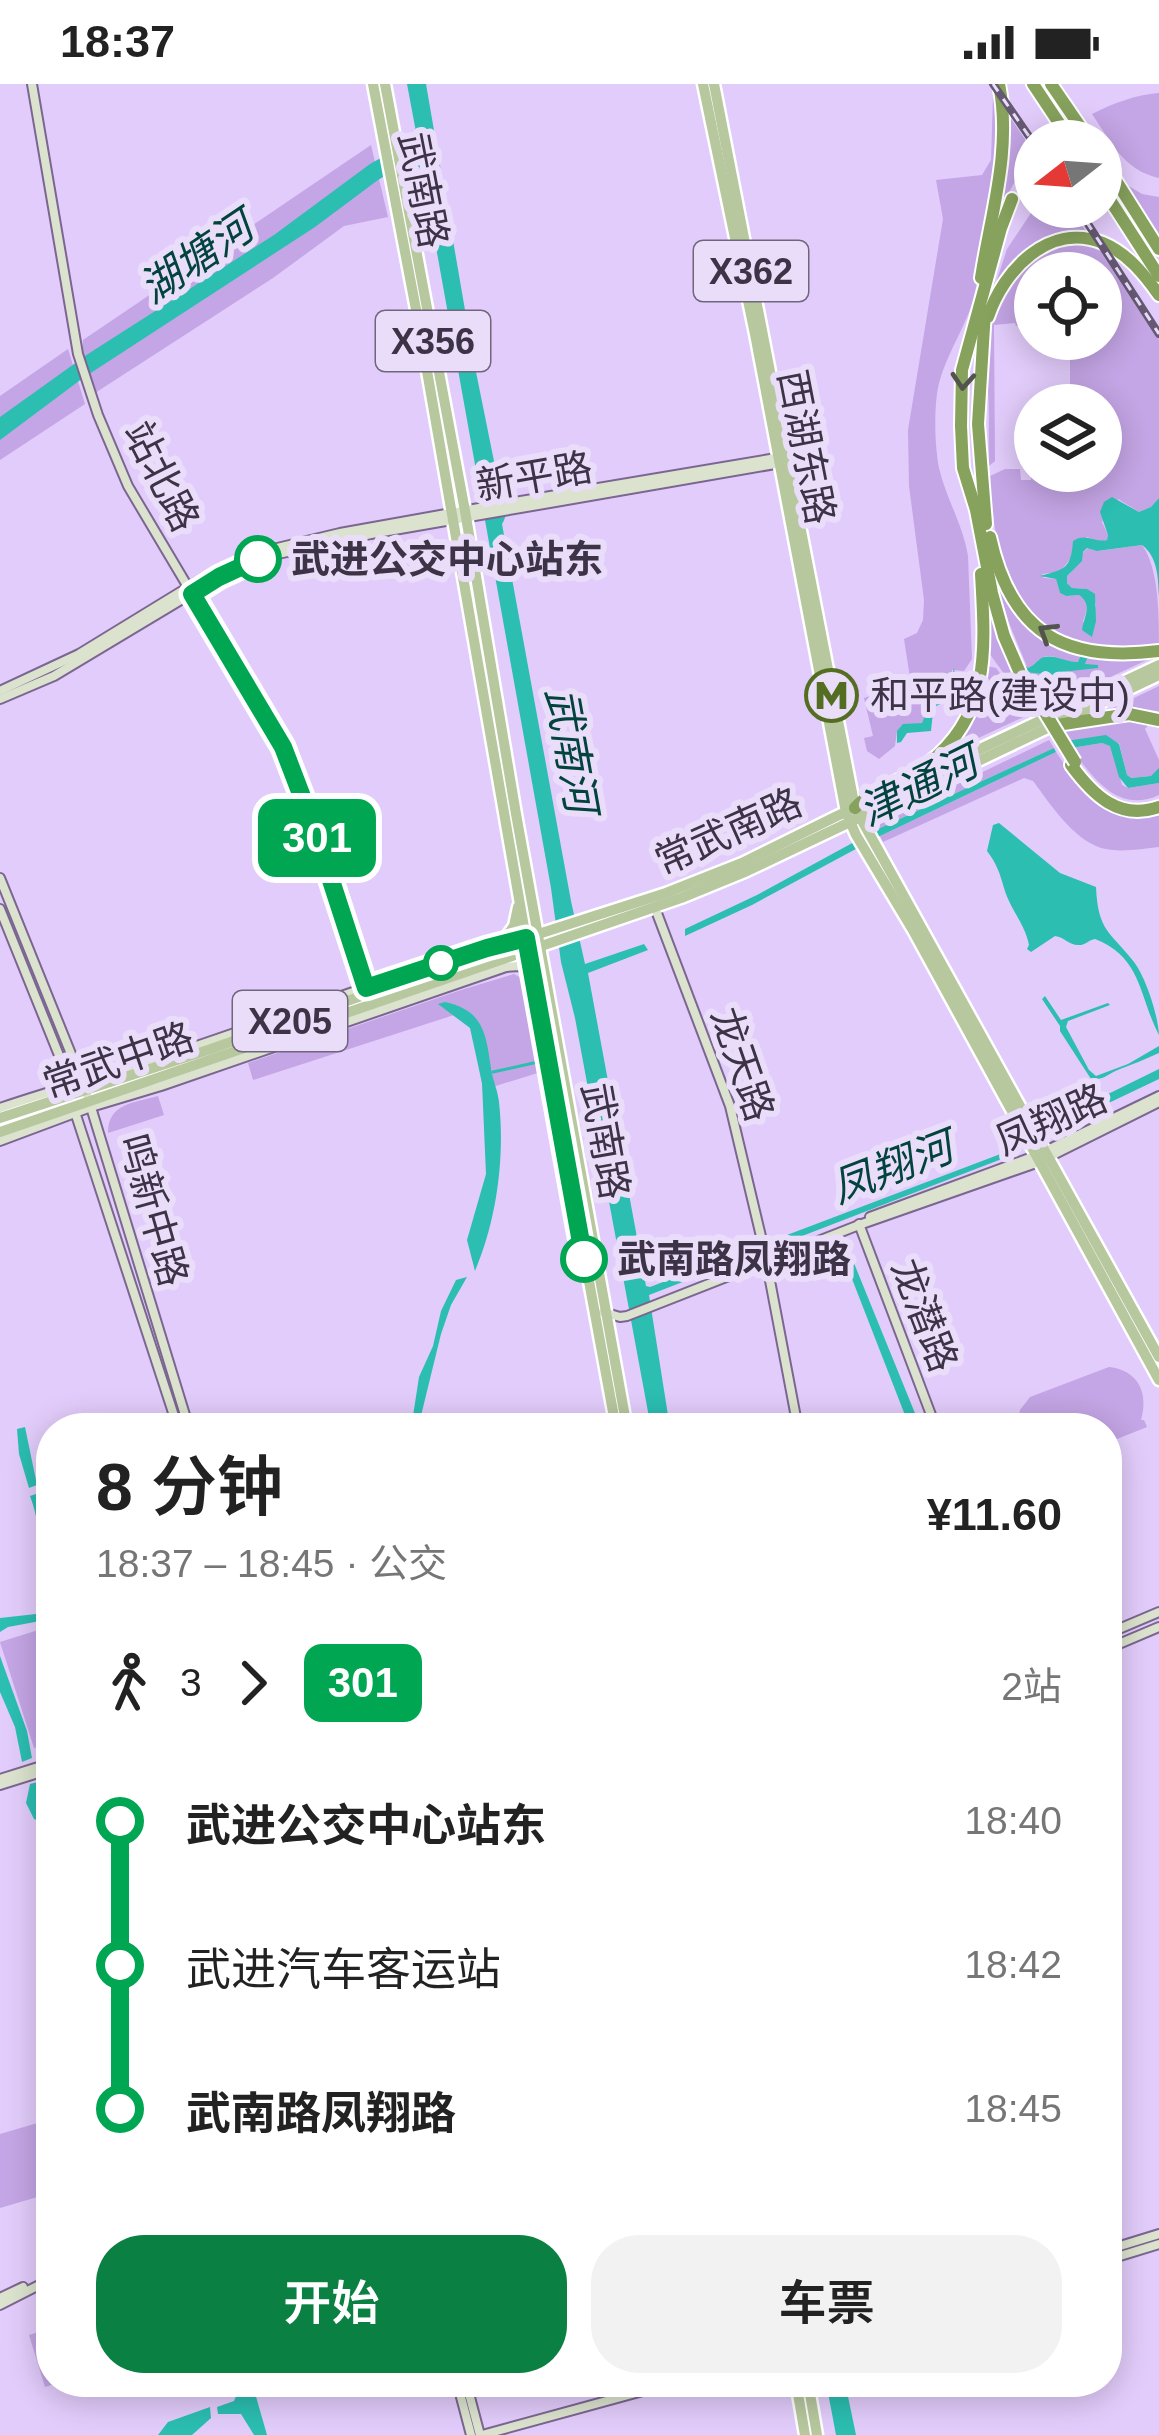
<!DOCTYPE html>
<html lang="zh">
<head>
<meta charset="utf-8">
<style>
  :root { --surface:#fff; --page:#f2f2f2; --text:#222; --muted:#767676; --accent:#0b8043 }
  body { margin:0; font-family:Arial,"Noto Sans SC",sans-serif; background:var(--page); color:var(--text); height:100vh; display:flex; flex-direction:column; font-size:45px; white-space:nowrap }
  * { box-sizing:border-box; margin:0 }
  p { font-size:39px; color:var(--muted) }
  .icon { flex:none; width:66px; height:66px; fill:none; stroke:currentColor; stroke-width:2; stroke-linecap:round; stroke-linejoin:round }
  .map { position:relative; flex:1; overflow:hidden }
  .side { position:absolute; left:36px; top:1329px; width:1086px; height:984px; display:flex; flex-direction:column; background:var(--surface); border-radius:48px; box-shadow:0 6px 30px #0003 }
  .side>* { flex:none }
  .badge { padding:0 24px; border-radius:18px; font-size:42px; line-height:78px }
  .needle { width:78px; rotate:253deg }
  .fabs { position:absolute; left:1014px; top:36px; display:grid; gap:24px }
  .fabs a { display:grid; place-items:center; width:108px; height:108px; border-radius:50%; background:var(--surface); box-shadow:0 6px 30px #0003; font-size:60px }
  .map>.badge { position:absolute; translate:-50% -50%; box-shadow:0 0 0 6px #fff }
  .legs { display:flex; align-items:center; gap:18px; height:132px; padding:0 60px; font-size:39px }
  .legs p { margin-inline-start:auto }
  .summary { display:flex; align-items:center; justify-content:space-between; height:204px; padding:0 60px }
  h1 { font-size:66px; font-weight:600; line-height:90px }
  .primary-button { display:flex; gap:24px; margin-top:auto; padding:24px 60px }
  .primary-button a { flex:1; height:138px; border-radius:48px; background:var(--accent); color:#fff; font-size:48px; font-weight:600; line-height:138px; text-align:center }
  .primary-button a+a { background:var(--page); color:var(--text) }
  ul { padding:0 60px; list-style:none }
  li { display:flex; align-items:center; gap:42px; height:144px; font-size:45px }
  li i { display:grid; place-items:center; width:18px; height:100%; margin:0 15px; background:currentColor }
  li i::after { content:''; width:30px; height:30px; margin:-15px; border:9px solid; border-radius:50%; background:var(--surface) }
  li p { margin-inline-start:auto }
  li:first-child i { background:linear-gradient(#0000 50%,currentColor 0) }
  li:last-child i { background:linear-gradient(currentColor 50%,#0000 0) }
  .status { display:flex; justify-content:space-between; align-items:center; height:84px; padding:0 60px; background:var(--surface); direction:ltr }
  .status svg { height:33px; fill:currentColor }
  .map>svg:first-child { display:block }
  .green { fill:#c4a5e5 }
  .water { fill:#2bbeb1 }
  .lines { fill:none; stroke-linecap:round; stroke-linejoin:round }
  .stream { stroke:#2bbeb1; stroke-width:3 }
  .secondary-casing { stroke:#7b6691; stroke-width:12 }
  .primary-casing { stroke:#fff; stroke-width:15 }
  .highway-casing { stroke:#fff; stroke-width:16 }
  .secondary { stroke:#dbe3ce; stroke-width:8 }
  .primary { stroke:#b7c79e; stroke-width:10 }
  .highway { stroke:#87a25d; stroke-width:12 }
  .rail-casing { stroke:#655973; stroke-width:8 }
  .rail { stroke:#eaddfa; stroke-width:3; stroke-dasharray:9; stroke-linecap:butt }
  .highway-bridge-casing { stroke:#fff; stroke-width:16; stroke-linecap:butt }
  .highway-bridge { stroke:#87a25d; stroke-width:12 }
  .oneway { stroke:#52544d }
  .line-1-casing { stroke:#fff; stroke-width:27 }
  .line-1 { stroke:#00a651; stroke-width:18 }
  .stop-1-dot { fill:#fff; stroke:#00a651; stroke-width:6 }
  .labels { text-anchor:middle; stroke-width:12; stroke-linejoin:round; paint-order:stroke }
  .shield { fill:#eaddfa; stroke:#70667c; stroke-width:3 }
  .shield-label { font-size:36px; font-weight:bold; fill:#3c3346 }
  .street-label { font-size:39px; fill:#3c3346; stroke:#eaddfa }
  .stop-label { font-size:39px; font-weight:bold; fill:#3c3346; stroke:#eaddfa; text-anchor:start }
  .poi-label { font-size:39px; fill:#3c3346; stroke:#eaddfa; text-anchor:start }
  .water-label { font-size:42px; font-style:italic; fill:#02433e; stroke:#eaddfa }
</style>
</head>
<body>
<div class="status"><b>18:37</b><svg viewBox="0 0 49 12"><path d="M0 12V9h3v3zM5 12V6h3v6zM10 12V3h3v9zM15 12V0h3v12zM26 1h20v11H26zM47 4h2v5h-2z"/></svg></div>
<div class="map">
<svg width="1159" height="2351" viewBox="0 0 1159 2351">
  <rect width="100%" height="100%" fill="#e2ccfb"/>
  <g class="green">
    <path d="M1159,9V93L1158,94C1123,85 1111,58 1092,30C1114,19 1135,11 1159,9Z"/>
    <path d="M993,12C1006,41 982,189 971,223C961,251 941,280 937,310C934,331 935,363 939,384C946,414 963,441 968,472L972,575L964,587L952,586L950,606L929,621L922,639L897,647L895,662L879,675L867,667L864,654L873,652L864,614L911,600L904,555L917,549L923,536L924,516L909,402L908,346L943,135L936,96L982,91L991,76Z"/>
    <polygon points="1006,27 1032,66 1007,112 992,172"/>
    <polygon points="371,61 388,133 344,142 273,194 95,309 82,267 83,256"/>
    <polygon points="1127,101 1142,110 1159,113 1159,154"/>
    <path d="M1035,123H1070L1088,151C1042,161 1013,164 992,211L1007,165Z"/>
    <path d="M1061,161H1087L1105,166L1159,256V414L1151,423L1139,428L1118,415L1102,438L1108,451L1107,456L1100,458L1087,453L1060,488L1042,490L1044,494L1056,495L1060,509L1066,512L1079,511C1090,519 1087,526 1083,537L1091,553L1096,520L1087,505L1072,504L1067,499V492C1077,484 1078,471 1088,464L1098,467L1142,461C1159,484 1159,531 1159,563C1030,575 995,510 990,392L1005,385H1020L1021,396H1031L1032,385L1101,387V321H1070V255H1101V209L1112,215L1107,192L1101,193V189H1035V242H1016L1015,239L994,241L995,377L989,382C988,357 990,332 988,307C983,241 992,185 1061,161Z"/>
    <polygon points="68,265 85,320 0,376 0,312"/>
    <path d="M995,493L1012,522L1082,569V574L1078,578C1067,578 1055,571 1047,572C1040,573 1034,581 1028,585L1009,539Z"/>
    <polygon points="985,504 1001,565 1013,591 1005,591 989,569"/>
    <path d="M1146,571L1147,576L1046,623L1028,589C1040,588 1048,593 1060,593V588L1088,582L1084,580L1088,572L1105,575Z"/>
    <path d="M987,582L996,584L1010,602L1016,598L1032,629L942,671C965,642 981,619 987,582Z"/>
    <polygon points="1159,602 1159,631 1140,627 1109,626"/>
    <polygon points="1131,634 1151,638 1145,645 1159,676 1159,687 1151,692 1130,694 1127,691 1119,659 1066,657 1060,646"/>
    <polygon points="1049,656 1054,664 878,745 881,737"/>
    <path d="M1102,659L1111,662L1122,701L1128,704L1159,699V711C1118,730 1093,694 1071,664Z"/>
    <path d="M1056,668C1083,708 1105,742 1159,729V763C1141,765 1119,769 1101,764C1072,754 1051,721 1033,697L1024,694L883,758L880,752Z"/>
    <polygon points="514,890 525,896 528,903 544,987 483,1006 473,949 470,943 454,931 253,996 248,979 461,906"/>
    <path d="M158,1012L164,1031L108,1049C108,1019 134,1019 158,1012Z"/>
    <path d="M1109,1283C1138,1286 1149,1309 1141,1336H1144L1147,1343L1107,1359V1344H1017L1020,1326L1030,1313Z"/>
    <polygon points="51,1542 51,1659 34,1664 0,1558"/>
    <polygon points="51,2035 51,2109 0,2124 0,2050"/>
    <polygon points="51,2244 51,2298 61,2298 45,2303 29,2251"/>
  </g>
  <g class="water">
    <path d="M407,0H426L474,278L500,407C508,415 508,431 502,440L571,817L585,880L644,860L648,866L588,889L646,1202L650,1203L1011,1066L1053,1037L1159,985V995L1054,1045L1012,1071L649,1211L670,1344H651L575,934L561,878L551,804L422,85L409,77L378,96L315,143L83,294L0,356V333L88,270L274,151L370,80L407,59L416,48Z"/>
    <path d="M1112,413L1139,428L1151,423L1159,414V512C1158,494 1158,473 1142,461L1097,467L1087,464L1083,468L1082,477L1067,492V499L1072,504L1087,505L1095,510L1096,537L1092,553L1082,546C1084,532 1093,521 1079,511L1066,512L1060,509L1056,495L1040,492C1065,485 1071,485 1073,457C1085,448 1095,459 1107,456L1108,451L1100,428L1104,418Z"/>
    <path d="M1082,569L1088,572L1085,580L1098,581V584L1061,588L1060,594C1048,593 1040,588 1028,589L1025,581L1028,584C1033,582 1036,578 1040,575C1050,568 1065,578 1078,578Z"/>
    <polygon points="954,584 956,601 948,617 936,622 933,628 931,647 907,649 901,658 897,659 897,647 903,640 922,639 929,621 949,606"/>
    <polygon points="1106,651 1119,660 1127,691 1131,694 1151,692 1159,684 1159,699 1128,704 1119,693 1110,662 1102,659 1071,664 1066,657"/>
    <polygon points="1054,664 1056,668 880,752 752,821 685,852 685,845 757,811 878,745"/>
    <path d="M999,739L1060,789L1096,803C1098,848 1110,847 1134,878C1146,894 1158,931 1159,951C1139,913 1142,873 1095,855C1089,856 1084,862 1078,861C1069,861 1064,853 1055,852L1031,868L1027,865L1029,861C1025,840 1010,825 1004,804C1000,790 997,780 987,767L993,741Z"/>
    <path d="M1045,912L1061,936L1108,919L1110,921L1068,937L1066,943L1089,986L1096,992L1128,980L1159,962V969C1146,975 1133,980 1120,985C1107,990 1105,996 1091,995L1060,947V942L1042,915Z"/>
    <path d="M445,918C487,927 486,955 492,990C494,999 498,1008 499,1018C505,1072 497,1136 475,1187L467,1156L486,1090L482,999L470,944L438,920Z"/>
    <polygon points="847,1162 921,1344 910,1344 840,1164"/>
    <polygon points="467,1193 451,1221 441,1250 418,1344 406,1344 413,1332 419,1293 433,1262 441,1227 456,1196"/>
    <polygon points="25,1343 37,1401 29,1404 19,1370 17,1345"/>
    <path d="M42,1408L51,1442V1501L47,1503C37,1471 43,1446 30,1412Z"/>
    <polygon points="51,1516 51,1535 8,1543 0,1548 0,1534 36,1530"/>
    <polygon points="0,1572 27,1647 32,1674 22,1678 15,1643 0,1608"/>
    <polygon points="42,1697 51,1726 51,1741 34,1735 26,1719 30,1700"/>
    <polygon points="826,2298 845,2298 856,2351 836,2351"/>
    <polygon points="253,2302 267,2351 254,2351 241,2330 218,2330 217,2323 234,2317 238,2307"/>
    <polygon points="210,2323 211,2334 192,2351 158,2351 168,2338"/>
  </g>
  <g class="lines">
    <polyline class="stream" points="493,988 538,978"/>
    <defs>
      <g id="secondary">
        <polyline points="32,0 78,270 98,331 128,402 283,663 313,744 368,910"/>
        <polyline points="0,607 79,570 213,488 241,475 273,465 340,449 479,424 782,373"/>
        <polyline points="0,615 54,592 219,493 264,473 371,450 781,379"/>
        <polyline points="0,794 86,1007 189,1344"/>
        <polyline points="655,824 730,1022 764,1165 798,1344"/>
        <polyline points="0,825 71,1001"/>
        <path d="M0,1024C58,1004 117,989 176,969C263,940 349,908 437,880"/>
        <polyline points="75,1028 178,1344"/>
        <polyline points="0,1057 91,1023 161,1002 506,883 520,882 530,890"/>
        <polyline points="870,1133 1035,1072 1159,1012"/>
        <polyline points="859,1140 936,1344"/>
        <polyline points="603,1228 620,1233 627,1232 859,1141 1039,1078 1159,1018"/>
        <polyline points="1107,1550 1159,1528"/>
        <polyline points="1107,1565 1159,1543"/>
        <polyline points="0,1695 51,1679"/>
        <polyline points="0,1701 51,1685"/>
        <polyline points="1107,2166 1159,2150"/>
        <polyline points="1107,2176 1159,2160"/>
        <polyline points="0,2214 23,2203"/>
        <polyline points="0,2221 51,2195"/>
        <polyline points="457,2298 471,2351"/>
        <polyline points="466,2298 480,2351"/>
        <polyline points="482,2351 676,2298"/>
      </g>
      <g id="primary">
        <polyline points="373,0 419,241 528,866 616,1344"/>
        <polyline points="385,0 465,427 516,730 627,1344"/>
        <polyline points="703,0 755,250 846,728 856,751 914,848 1159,1296"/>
        <polyline points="714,0 855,724 1159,1273"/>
        <polyline points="501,860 514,842 518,823"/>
        <polyline points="0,1034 211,965 526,854 666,809 742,779 835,733 1159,581"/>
        <polyline points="0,1048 681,814 747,787 1159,591"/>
        <polyline points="796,2298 805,2351"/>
        <polyline points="808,2298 817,2351"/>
      </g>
      <g id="highway">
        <polyline points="1033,0 1071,57"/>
        <polyline points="1051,0 1090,57"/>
        <polyline points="1101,73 1159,165"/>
        <polyline points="1101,102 1159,192"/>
        <polyline points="1012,115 1001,144 962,286 961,342 963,384 976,426 992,509 1004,552 1030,612"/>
        <path d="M981,194C991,129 1012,66 999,0"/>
        <polyline points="985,227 978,340 986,440"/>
        <path d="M988,233C1003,187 1049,137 1103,159C1127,169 1144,190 1159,211"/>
        <path d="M990,453C1011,549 1064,579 1159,567"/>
        <polyline points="1057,641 1129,630 1159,636"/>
        <path d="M1071,681C1093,711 1119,737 1159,723"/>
        <path d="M855,724C874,702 903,698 927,680C992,632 985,561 981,490"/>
      </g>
    </defs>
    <use href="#secondary" class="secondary-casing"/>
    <use href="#primary" class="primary-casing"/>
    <use href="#highway" class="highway-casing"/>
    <use href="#secondary" class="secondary"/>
    <use href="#primary" class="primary"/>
    <use href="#highway" class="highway"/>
    <defs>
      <g id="rail">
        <polyline points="993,0 1035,61"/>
        <polyline points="1077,123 1159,250"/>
      </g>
    </defs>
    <use href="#rail" class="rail-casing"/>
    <use href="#rail" class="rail"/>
    <defs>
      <polyline id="highway-bridge" points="1033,609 1075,678"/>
    </defs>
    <use href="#highway-bridge" class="highway-bridge-casing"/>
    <use href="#highway-bridge" class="highway-bridge"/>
  </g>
  <defs><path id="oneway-chevron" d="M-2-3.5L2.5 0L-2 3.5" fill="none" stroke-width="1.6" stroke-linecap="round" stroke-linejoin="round" transform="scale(3)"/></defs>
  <g class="oneway">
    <use href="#oneway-chevron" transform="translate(963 297) rotate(94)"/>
    <use href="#oneway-chevron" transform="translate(1047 548) rotate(-148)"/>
  </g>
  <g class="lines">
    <defs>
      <polyline id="line-1" points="258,475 219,493 192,510 283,663 314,744 366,904 487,864 526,854 584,1175"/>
    </defs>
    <use href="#line-1" class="line-1-casing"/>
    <use href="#line-1" class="line-1"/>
  </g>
  <defs>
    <symbol id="metro-ring" viewBox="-11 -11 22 22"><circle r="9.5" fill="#eaddfa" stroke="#546e21" stroke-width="1.5"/><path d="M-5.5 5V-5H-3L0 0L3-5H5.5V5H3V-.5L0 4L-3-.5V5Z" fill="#546e21"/></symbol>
  </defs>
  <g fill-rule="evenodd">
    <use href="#metro-ring" x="802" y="582" width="59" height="59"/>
  </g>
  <g class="stop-1-dot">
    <circle cx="258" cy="475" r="21"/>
    <circle cx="441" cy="879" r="15"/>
    <circle cx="584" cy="1175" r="21"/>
  </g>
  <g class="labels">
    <g class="shield">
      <rect x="694" y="157" width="114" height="60" rx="9"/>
      <rect x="376" y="227" width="114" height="60" rx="9"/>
      <rect x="233" y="907" width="114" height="60" rx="9"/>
    </g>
    <g class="shield-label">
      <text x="751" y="200">X362</text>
      <text x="433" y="270">X356</text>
      <text x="290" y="950">X205</text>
    </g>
    <g class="street-label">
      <text transform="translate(424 106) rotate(79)" y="14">武南路</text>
      <text transform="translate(807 363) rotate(79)" y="14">西湖东路</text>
      <text transform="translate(162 392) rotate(63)" y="14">站北路</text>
      <text transform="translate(534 392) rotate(-10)" y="14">新平路</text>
      <text transform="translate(728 747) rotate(-24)" y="14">常武南路</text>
      <text transform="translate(118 976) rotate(-19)" y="14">常武中路</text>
      <text transform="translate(743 980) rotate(71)" y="14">龙天路</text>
      <text transform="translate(1051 1035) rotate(-24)" y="14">凤翔路</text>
      <text transform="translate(606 1057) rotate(80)" y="14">武南路</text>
      <text transform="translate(154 1126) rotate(74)" y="14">鸣新中路</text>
      <text transform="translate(925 1231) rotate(69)" y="14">龙潜路</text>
    </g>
    <g class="stop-label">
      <text x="291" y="489">武进公交中心站东</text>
      <text x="617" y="1189">武南路凤翔路</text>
    </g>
    <g class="poi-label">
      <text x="870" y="625">和平路(建设中)</text>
    </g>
    <g class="water-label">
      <text transform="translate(196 173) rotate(-34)" y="15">湖塘河</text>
      <text transform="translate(572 666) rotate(80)" y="15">武南河</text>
      <text transform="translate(918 702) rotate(-26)" y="15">津通河</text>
      <text transform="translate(892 1083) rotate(-21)" y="15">凤翔河</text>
    </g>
  </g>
</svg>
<div class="fabs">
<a><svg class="needle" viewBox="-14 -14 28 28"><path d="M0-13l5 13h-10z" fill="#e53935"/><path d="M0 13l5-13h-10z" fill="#767676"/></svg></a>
<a><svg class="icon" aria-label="locate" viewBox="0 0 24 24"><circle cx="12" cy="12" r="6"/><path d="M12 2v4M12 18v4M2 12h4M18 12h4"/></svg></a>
<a><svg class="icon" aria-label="layers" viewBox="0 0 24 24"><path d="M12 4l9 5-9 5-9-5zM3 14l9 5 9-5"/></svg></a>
</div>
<b class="badge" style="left:317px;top:754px;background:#00a651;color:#fff">301</b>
<section class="side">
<div class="summary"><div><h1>8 分钟</h1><p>18:37 – 18:45 · 公交</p></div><b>¥11.60</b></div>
<div class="legs"><svg class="icon" aria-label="walk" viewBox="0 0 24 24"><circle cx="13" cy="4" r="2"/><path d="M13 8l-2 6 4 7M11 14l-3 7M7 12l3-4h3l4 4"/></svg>3<svg class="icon" aria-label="forward" viewBox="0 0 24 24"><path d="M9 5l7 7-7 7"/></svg><b class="badge" style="background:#00a651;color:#fff">301</b><p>2站</p></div>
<ul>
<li><i style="color:#00a651"></i><b>武进公交中心站东</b><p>18:40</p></li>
<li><i style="color:#00a651"></i><span>武进汽车客运站</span><p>18:42</p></li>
<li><i style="color:#00a651"></i><b>武南路凤翔路</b><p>18:45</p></li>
</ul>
<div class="primary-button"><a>开始</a><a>车票</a></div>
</section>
</div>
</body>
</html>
